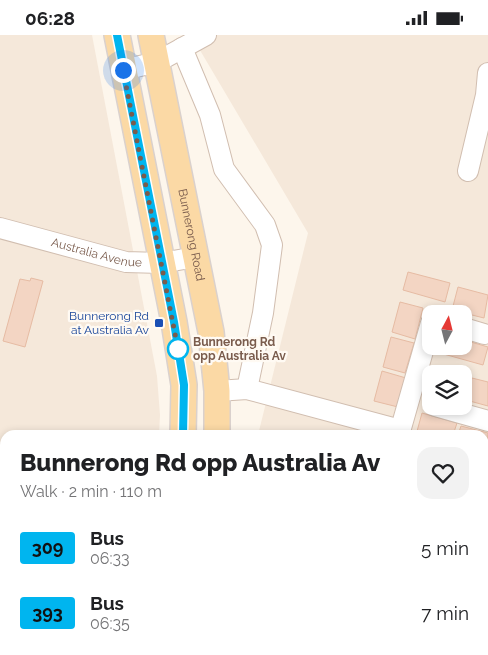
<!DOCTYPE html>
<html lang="en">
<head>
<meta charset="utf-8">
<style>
  :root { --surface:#fff; --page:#f2f2f2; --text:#202124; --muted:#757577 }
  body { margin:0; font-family:Raleway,sans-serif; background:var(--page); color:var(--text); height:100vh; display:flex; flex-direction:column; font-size:19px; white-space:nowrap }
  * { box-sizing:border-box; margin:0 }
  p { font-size:16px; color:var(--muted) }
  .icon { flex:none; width:28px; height:28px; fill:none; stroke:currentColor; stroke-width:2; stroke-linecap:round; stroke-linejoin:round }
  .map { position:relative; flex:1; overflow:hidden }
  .sheet { position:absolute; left:0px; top:395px; width:489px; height:225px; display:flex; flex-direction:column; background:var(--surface); border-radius:15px 15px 0 0; box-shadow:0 2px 8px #0003 }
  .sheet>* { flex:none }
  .badge { padding:0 10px; border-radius:4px; font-size:18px; line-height:32px }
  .needle { width:32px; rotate:7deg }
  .tools { position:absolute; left:422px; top:270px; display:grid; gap:10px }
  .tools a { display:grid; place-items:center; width:50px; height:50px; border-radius:10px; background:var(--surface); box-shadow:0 2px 8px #0003; font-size:25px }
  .you { position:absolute; width:25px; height:25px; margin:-12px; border:4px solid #fff; border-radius:50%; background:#1a73e8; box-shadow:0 0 0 8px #1a73e833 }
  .map>.badge { position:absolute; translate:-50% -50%; box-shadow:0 0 0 2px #fff }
  .round { display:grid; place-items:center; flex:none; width:52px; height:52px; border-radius:15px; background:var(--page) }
  .head { display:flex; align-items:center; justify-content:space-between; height:85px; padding:0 20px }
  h1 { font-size:24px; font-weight:800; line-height:38px }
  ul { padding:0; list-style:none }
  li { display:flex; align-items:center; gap:15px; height:65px; padding:0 20px }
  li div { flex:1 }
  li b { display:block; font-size:19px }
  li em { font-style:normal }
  li .badge { min-width:55px; font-weight:700; text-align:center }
  .status { display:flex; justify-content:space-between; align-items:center; height:35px; padding:0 25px; background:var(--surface); direction:ltr }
  .status svg { height:14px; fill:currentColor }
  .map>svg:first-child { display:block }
  .residential { fill:#f5e8da; fill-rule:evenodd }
  .building { fill:#f3d5c3; stroke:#e6bba3 }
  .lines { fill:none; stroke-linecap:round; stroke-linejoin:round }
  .minor-casing { stroke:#d1beb0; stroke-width:22 }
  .major-casing { stroke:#dad1cd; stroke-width:28 }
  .minor { stroke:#fff; stroke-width:20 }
  .major { stroke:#fbd9a5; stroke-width:25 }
  .line-casing { stroke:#fff; stroke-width:11 }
  .line { stroke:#00b5ef; stroke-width:8 }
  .walk { stroke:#7a5c4d; stroke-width:5; stroke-dasharray:0 9 }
  .transit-dot { fill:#1a4fb4; stroke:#fffaf3; stroke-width:2 }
  .stop-dot { fill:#fff; stroke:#00b5ef; stroke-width:2.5 }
  .labels { text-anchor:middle; stroke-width:4.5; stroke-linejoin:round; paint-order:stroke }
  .street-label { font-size:12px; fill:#7a5c4d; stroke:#fffaf3 }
  .transit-label { font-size:12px; fill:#164399; stroke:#fffaf3; text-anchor:end }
  .stop-label { font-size:12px; font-weight:bold; fill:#7a5c4d; stroke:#fffaf3; text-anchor:start }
</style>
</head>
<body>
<div class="status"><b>06:28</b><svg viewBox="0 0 49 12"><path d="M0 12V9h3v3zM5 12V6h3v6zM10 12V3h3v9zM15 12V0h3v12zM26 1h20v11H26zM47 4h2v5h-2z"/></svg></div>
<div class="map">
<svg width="488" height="620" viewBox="0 0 488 620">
  <rect width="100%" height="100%" fill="#fdf6ec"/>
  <g class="residential">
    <polygon points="0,0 92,0 157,341 160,380 159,400 5,400 5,615 110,615 108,620 0,620"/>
    <path d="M191,0H488V620H169L170,615H484V400H258L308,198ZM431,279H464V311H431ZM431,339H464V371H431Z"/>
  </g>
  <g class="building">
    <polygon points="408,237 450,248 445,267 403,255"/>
    <polygon points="31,243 43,246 25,312 3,306 20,244 30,246"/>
    <polygon points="458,252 488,260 484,283 452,275"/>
    <polygon points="400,267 423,273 415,304 392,297"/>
    <polygon points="391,302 414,308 405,338 383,332"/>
    <polygon points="464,305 488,312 483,330 440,318 442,311 464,311"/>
    <polygon points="434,331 461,339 432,339"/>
    <polygon points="382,336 406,343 398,372 374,366"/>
    <polygon points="464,339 468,341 464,357"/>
    <polygon points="431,341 431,355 428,354"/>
    <polygon points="472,343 488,347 488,371 466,365"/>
    <polygon points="422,378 457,388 453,400 416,400"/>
    <polygon points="461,391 488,398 487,422 484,421 484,400 458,400"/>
    <polygon points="488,441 488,463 484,461"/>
    <polygon points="484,488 488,489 485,513 484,513"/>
  </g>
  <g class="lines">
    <defs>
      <g id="minor">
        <polyline points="182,13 210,80 224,134 265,190 272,210 263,278 247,354"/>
        <polyline points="123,35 157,27 206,0"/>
        <polyline points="468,136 486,60 488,38"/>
        <path id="s1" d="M0,193L126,227L161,228L196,222"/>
        <polyline points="464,293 484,299"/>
        <polyline points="217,356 247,354 400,395"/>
        <polyline points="435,371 488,386"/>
        <polyline points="399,400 431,288"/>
        <polyline points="484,477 488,478"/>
        <polyline points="0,497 5,498"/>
        <polyline points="447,615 464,620"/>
        <polyline points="297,620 298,615"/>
      </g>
      <g id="major">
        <polyline points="117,0 174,287 184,350 183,400"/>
        <path id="s2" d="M151,0L211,297L217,356V400"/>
        <polyline points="135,620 136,615"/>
        <polyline points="169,620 170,615"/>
      </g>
    </defs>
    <use href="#minor" class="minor-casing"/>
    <use href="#major" class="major-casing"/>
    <use href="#minor" class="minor"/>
    <use href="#major" class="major"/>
  </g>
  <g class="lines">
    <defs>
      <polyline id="line" points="117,0 174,287 184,350 183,400"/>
    </defs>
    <use href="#line" class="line-casing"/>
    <use href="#line" class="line"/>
    <polyline class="walk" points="123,35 179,319 178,314"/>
  </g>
  <rect class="transit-dot" x="154" y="283" width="10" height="10" rx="2.5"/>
  <circle class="stop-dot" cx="178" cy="314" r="10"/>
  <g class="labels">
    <g class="street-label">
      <text dy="4" stroke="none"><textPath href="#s2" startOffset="204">Bunnerong Road</textPath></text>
      <text dy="4" stroke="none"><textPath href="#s1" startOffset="100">Australia Avenue</textPath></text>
    </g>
    <g class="transit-label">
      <text x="149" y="285">Bunnerong Rd<tspan x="149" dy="14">at Australia Av</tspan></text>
    </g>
    <g class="stop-label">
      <text x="193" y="311">Bunnerong Rd<tspan x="193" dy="14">opp Australia Av</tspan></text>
    </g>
  </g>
</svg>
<div class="tools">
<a><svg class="needle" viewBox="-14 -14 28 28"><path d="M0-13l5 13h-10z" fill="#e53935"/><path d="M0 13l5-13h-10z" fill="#757577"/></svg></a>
<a><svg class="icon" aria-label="layers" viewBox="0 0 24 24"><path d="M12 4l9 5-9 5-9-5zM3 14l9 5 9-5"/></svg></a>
</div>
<div class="you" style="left:123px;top:35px"></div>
<section class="sheet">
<div class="head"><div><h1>Bunnerong Rd opp Australia Av</h1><p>Walk · 2 min · 110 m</p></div><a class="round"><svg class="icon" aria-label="heart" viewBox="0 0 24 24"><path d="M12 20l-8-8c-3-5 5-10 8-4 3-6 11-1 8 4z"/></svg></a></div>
<ul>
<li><span class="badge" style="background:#00b5ef;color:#111">309</span><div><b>Bus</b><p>06:33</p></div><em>5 min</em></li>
<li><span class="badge" style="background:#00b5ef;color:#111">393</span><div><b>Bus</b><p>06:35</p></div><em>7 min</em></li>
</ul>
</section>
</div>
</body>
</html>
